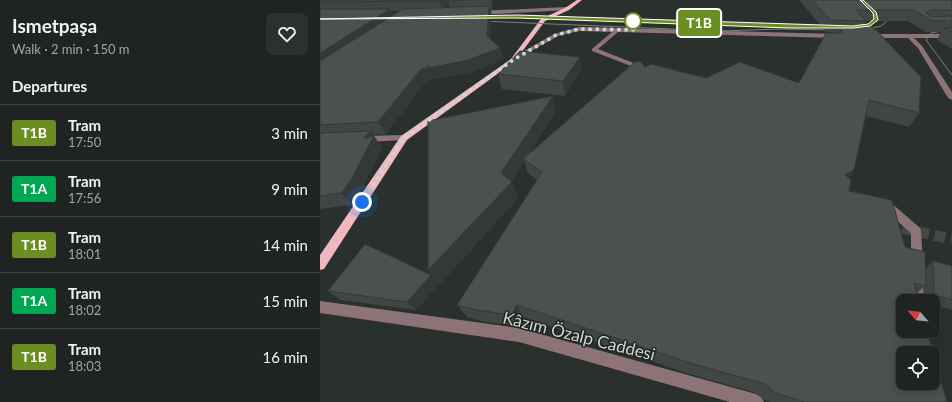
<!DOCTYPE html>
<html lang="en">
<head>
<meta charset="utf-8">
<style>
  :root { --surface:#1f2422; --page:#2c302f; --text:#f1f3f6; --muted:#a1a4a5; --line:#3c4140 }
  body { margin:0; font-family:Lato,sans-serif; background:var(--page); color:var(--text); height:100vh; display:flex; flex-direction:column; font-size:15px; white-space:nowrap }
  * { box-sizing:border-box; margin:0 }
  p { font-size:13px; color:var(--muted) }
  .icon { flex:none; width:22px; height:22px; fill:none; stroke:currentColor; stroke-width:2; stroke-linecap:round; stroke-linejoin:round }
  .map { position:relative; flex:1; overflow:hidden }
  .drawer { display:flex; flex-direction:column; background:var(--surface); width:320px }
  .drawer>* { flex:none }
  .badge { padding:0 8px; border-radius:3px; font-size:14px; line-height:26px }
  .needle { width:26px; rotate:297deg }
  .fabs { position:absolute; left:576px; top:294px; display:grid; gap:8px }
  .fabs a { display:grid; place-items:center; width:44px; height:44px; border-radius:8px; background:var(--surface); box-shadow:0 2px 10px #0003,0 0 0 1px var(--line); font-size:20px }
  .you { position:absolute; width:20px; height:20px; margin:-10px; border:3px solid #fff; border-radius:50%; background:#1a73e8; box-shadow:0 0 0 6px #1a73e833 }
  .map>.badge { position:absolute; translate:-50% -50%; box-shadow:0 0 0 2px #fff }
  h2 { padding:0 12px; font-size:15px; line-height:36px }
  .round { display:grid; place-items:center; flex:none; width:42px; height:42px; border-radius:8px; background:var(--page) }
  .summary { display:flex; align-items:center; justify-content:space-between; height:68px; padding:0 12px }
  h1 { font-size:19px; font-weight:700; line-height:30px }
  ul { padding:0; list-style:none }
  li { display:flex; align-items:center; gap:12px; height:56px; padding:0 12px; border-top:1px solid var(--line) }
  li div { flex:1 }
  li b { display:block; font-size:15px }
  li em { font-style:normal }
  li .badge { min-width:44px; font-weight:700; text-align:center }
  main { display:flex; flex:1; min-height:0 }
  .map>svg:first-child { display:block }
  .lines { fill:none; stroke-linecap:round; stroke-linejoin:round }
  .minor-tunnel-far1 { stroke:#424946; stroke-width:11; stroke-dasharray:11 5.5; stroke-linecap:butt }
  .minor-tunnel { stroke:#424946; stroke-width:14; stroke-dasharray:14 7; stroke-linecap:butt }
  .minor { fill:#8d7376; fill-rule:evenodd }
  .major { fill:#eeb8be; fill-rule:evenodd }
  .tram { stroke:#7b807e; stroke-width:1 }
  .wall { fill:#404643; fill-rule:evenodd }
  .shaded-wall { fill:#343937 }
  .building { fill:#4a514e; stroke:#343937; fill-rule:evenodd }
  .line { fill:#6b8e23; stroke:#fff }
  .walk { stroke:#d0d4d2; stroke-width:4; stroke-dasharray:0 7.2 }
  .stop-dot { fill:#fff; stroke:#6b8e23; stroke-width:2 }
  .labels { text-anchor:middle; stroke-width:3; stroke-linejoin:round; paint-order:stroke }
  .near-street-label { font-size:17px; fill:#d0d4d2; stroke:#1f2623 }
</style>
</head>
<body>
<main>
<section class="drawer">
<div class="summary"><div><h1>Ismetpaşa</h1><p>Walk · 2 min · 150 m</p></div><a class="round"><svg class="icon" aria-label="heart" viewBox="0 0 24 24"><path d="M12 20l-8-8c-3-5 5-10 8-4 3-6 11-1 8 4z"/></svg></a></div>
<h2>Departures</h2>
<ul>
<li><span class="badge" style="background:#6b8e23;color:#fff">T1B</span><div><b>Tram</b><p>17:50</p></div><em>3 min</em></li>
<li><span class="badge" style="background:#00a651;color:#fff">T1A</span><div><b>Tram</b><p>17:56</p></div><em>9 min</em></li>
<li><span class="badge" style="background:#6b8e23;color:#fff">T1B</span><div><b>Tram</b><p>18:01</p></div><em>14 min</em></li>
<li><span class="badge" style="background:#00a651;color:#fff">T1A</span><div><b>Tram</b><p>18:02</p></div><em>15 min</em></li>
<li><span class="badge" style="background:#6b8e23;color:#fff">T1B</span><div><b>Tram</b><p>18:03</p></div><em>16 min</em></li>
</ul>
</section>
<div class="map">
<svg width="632" height="402" viewBox="0 0 632 402">
  <rect width="100%" height="100%" fill="#29302d"/>
  <g class="lines">
    <polyline class="minor-tunnel-far1" points="566,225 632,239"/>
    <polyline class="minor-tunnel" points="199,335 215,307"/>
    <g class="minor">
      <polygon points="247,7 249,10 158,15 155,13 158,11"/>
      <polygon points="259,27 518,34 521,36 518,38 298,32 278,49 326,68 327,69 324,71 272,51 272,49 292,32 259,31 238,36 197,59 192,58 234,34"/>
      <polygon points="632,34 632,38 594,38 602,46 632,92 632,100 628,98 598,48 588,38 550,38 547,36 550,34"/>
      <polygon points="84,135 87,136 87,140 44,142 40,139 44,136"/>
      <polygon points="565,200 569,201 600,228 601,231 603,263 601,267 597,268 593,267 591,263 591,233 561,207 560,204 561,201"/>
      <polygon points="597,274 601,275 603,279 604,301 592,301 591,279 593,275"/>
      <polygon points="0,301 199,328 436,394 441,397 444,402 410,402 199,342 0,313"/>
    </g>
    <polygon class="major" points="257,0 262,0 249,10 225,21 195,61 87,140 4,269 0,270 0,255 81,136 191,59 221,19 245,8"/>
    <g class="tram">
      <polyline points="198,16 427,25"/>
      <polyline points="160,21 400,31 461,29 516,30"/>
      <polyline points="632,29 611,33 606,40 632,75"/>
      <polyline points="544,30 561,26 566,22 566,17 547,0"/>
    </g>
  </g>
  <g class="wall">
    <path d="M0,0H173L172,9H170L172,15L170,39L180,48L183,59L152,72L115,79L114,77L112,79L107,80L66,134L53,135L62,148L41,192L32,205L0,209ZM128,2L130,7H125ZM72,11H79L73,15Z"/>
    <polygon points="479,0 632,0 632,49 617,40 621,32 606,32 588,21 546,21 543,26 599,113 589,127 546,116 534,170 529,178 529,191 606,268 613,261 632,266 632,310 613,305 613,301 605,301 604,287 597,293 627,402 451,402 444,400 436,393 366,373 203,317 199,326 165,322 147,317 137,305 217,180 208,173 204,161 191,182 198,198 120,284 108,270 236,111 209,154 325,67 386,78 479,83 514,32 506,32"/>
    <polygon points="261,71 245,96 182,89 178,74"/>
    <polygon points="119,284 96,310 20,300 8,291"/>
  </g>
  <g class="shaded-wall">
    <polygon points="120,0 129,0 128,1 128,2 123,11 119,1"/>
    <polygon points="170,0 173,0 172,9"/>
    <polygon points="169,6 172,15 170,46 167,36"/>
    <polygon points="70,9 75,18 0,69 0,53"/>
    <polygon points="180,48 183,59 152,72 115,79 114,77 112,79 107,80 66,134 58,122 101,69 109,65"/>
    <polygon points="260,57 261,71 245,96 243,81"/>
    <polygon points="233,96 236,111 205,160 203,159 204,161 189,185 192,182 198,198 120,284 108,270 181,173"/>
    <polygon points="51,131 62,148 41,192 32,205 21,193 44,138"/>
    <polygon points="534,170 524,185 525,175"/>
    <polygon points="111,275 119,284 96,310 87,302"/>
    <polygon points="197,305 203,317 199,326 192,315"/>
  </g>
  <g class="building">
    <polygon points="0,0 120,0 119,1 0,2"/>
    <polygon points="128,0 147,0 128,1"/>
    <polygon points="492,0 632,0 632,10 610,10 606,13 611,17 632,16 632,21 612,21 594,10 536,10 546,21 511,20"/>
    <polygon points="169,6 167,36 180,48 148,60 109,68 109,65 107,68 101,69 58,122 0,125 0,61 83,9"/>
    <polygon points="0,9 70,9 0,53"/>
    <path d="M517,26H552L601,77L599,113L549,100L534,170L525,175L531,180L529,191L572,200L585,247L605,252L606,286L594,283L599,301H583V331H607L627,402H484L454,392L445,384L370,363L197,305L192,315L156,310L137,305L222,172L203,159L316,61L321,62L325,67L331,64L386,78L420,62L479,83L506,33H523ZM583,353H613V383H583Z"/>
    <polygon points="624,28 632,28 632,32"/>
    <polygon points="200,51 260,57 243,81 178,74"/>
    <polygon points="233,96 181,173 192,182 108,270 108,121"/>
    <polygon points="51,131 44,138 54,136 31,180 21,193 0,196 0,133"/>
    <polygon points="45,244 111,275 87,302 8,291"/>
    <polygon points="613,261 632,266 632,300 614,295"/>
  </g>
  <polygon class="line" points="540,0 543,0 556,12 558,20 550,26 533,28 469,28 197,18 0,19 197,15 533,26 548,24 554,19 553,13"/>
  <g class="lines">
    <polyline class="walk" points="42,202 84,138 193,60 236,35 259,29 313,30 313,21"/>
  </g>
  <circle class="stop-dot" cx="313" cy="21" r="8"/>
  <g class="labels">
    <g class="near-street-label">
      <text transform="translate(259 336) rotate(14)" y="6">Kâzım Özalp Caddesi</text>
    </g>
  </g>
</svg>
<div class="fabs">
<a><svg class="needle" viewBox="-14 -14 28 28"><path d="M0-13l5 13h-10z" fill="#e53935"/><path d="M0 13l5-13h-10z" fill="#a1a4a5"/></svg></a>
<a><svg class="icon" aria-label="locate" viewBox="0 0 24 24"><circle cx="12" cy="12" r="6"/><path d="M12 2v4M12 18v4M2 12h4M18 12h4"/></svg></a>
</div>
<div class="you" style="left:42px;top:202px"></div>
<b class="badge" style="left:379px;top:23px;background:#6b8e23;color:#fff">T1B</b>
</div>
</main>
</body>
</html>
